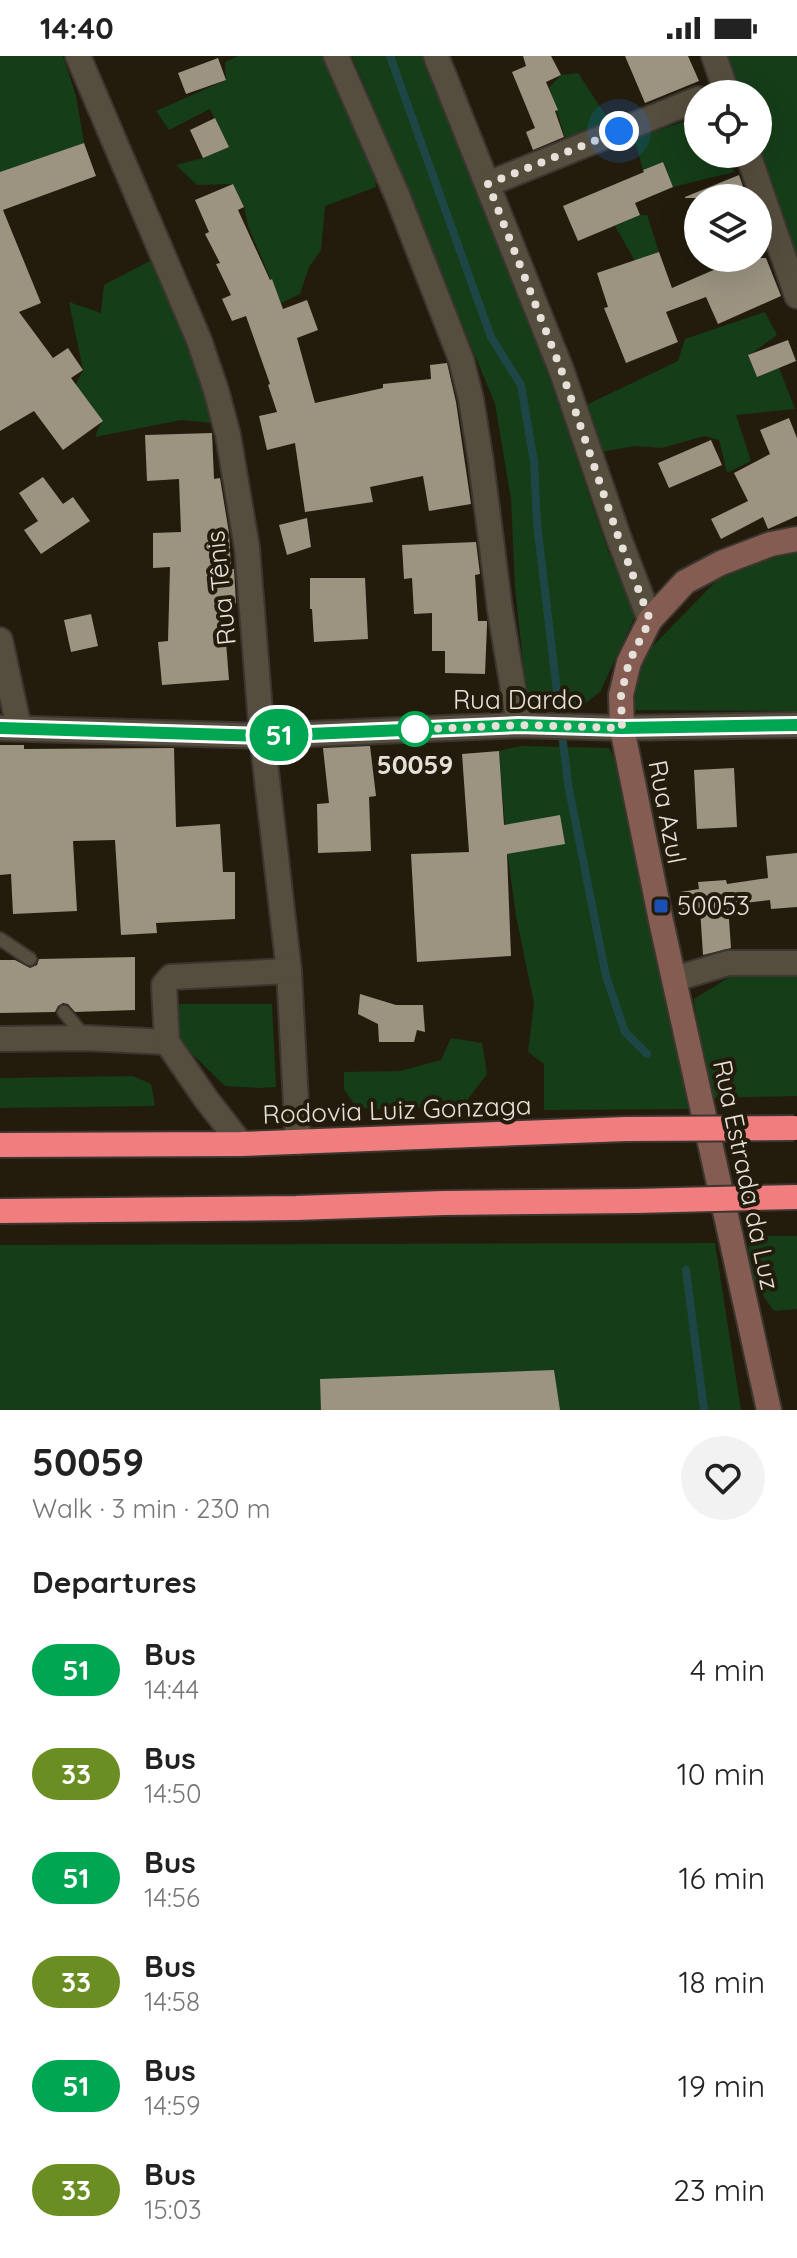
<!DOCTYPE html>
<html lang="en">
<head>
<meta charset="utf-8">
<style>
  :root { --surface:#fff; --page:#f2f2f2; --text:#222; --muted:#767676 }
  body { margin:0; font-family:Quicksand,sans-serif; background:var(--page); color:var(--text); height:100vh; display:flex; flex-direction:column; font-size:30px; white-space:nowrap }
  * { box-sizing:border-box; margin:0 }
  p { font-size:26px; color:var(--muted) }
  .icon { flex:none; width:44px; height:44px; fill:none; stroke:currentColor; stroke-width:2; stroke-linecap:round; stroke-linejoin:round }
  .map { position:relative; height:1354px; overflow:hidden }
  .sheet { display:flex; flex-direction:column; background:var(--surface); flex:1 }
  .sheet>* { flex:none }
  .badge { padding:0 16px; border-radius:26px; font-size:28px; line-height:52px }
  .fabs { position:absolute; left:684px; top:24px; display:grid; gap:16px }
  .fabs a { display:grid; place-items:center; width:88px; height:88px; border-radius:50%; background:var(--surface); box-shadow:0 8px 32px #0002; font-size:40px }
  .you { position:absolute; width:40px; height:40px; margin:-20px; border:6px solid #fff; border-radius:50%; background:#1a73e8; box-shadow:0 0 0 12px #1a73e833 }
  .map>.badge { position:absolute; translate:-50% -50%; box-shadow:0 0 0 4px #fff }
  h2 { padding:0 32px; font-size:30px; line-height:72px }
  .round { display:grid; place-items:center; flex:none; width:84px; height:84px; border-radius:42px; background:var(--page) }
  .summary { display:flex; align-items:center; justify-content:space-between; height:136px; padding:0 32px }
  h1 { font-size:38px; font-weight:800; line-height:60px }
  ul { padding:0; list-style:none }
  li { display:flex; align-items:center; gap:24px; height:104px; padding:0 32px }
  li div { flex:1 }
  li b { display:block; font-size:30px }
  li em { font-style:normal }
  li .badge { min-width:88px; font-weight:700; text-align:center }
  .status { display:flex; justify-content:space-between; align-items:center; height:56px; padding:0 40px; background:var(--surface); direction:ltr }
  .status svg { height:22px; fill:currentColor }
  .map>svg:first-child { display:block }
  .green { fill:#153d18 }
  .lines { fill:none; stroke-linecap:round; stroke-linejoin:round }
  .stream { stroke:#1f4647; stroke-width:8 }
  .building { fill:#9c9381 }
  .lane-casing { stroke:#3c3630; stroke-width:16 }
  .street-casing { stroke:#3c3630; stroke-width:28 }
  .secondary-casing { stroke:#3c3630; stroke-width:28 }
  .highway-casing { stroke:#3c3630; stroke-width:28 }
  .lane { stroke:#554d3d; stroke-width:12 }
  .street { stroke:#554d3d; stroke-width:24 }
  .secondary { stroke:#845c51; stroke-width:24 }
  .highway { stroke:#f17e7f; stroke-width:24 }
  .highway-bridge-casing { stroke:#3c3630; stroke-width:28; stroke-linecap:butt }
  .highway-bridge { stroke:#f17e7f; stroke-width:24 }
  .line-casing { stroke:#fff; stroke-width:18 }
  .line { stroke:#00a651; stroke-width:12 }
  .walk { stroke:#e6e1d8; stroke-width:8; stroke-dasharray:0 14.4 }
  .stop-dot { fill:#fff; stroke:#00a651; stroke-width:4 }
  .transit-dot { fill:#1a4fb4; stroke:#231c0d; stroke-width:3 }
  .labels { text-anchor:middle; stroke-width:8; stroke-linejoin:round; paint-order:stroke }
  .street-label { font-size:26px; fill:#e6e1d8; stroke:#231c0d }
  .stop-label { font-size:26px; font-weight:bold; fill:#e6e1d8; stroke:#231c0d }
  .poi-label { font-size:26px; fill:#e6e1d8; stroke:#231c0d; text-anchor:start }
</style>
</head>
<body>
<div class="status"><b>14:40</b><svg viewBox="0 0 49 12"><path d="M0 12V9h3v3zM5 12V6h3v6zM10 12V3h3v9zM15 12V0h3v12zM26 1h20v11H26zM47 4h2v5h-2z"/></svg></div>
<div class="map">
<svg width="797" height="1354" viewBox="0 0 797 1354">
  <rect width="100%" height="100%" fill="#231c0d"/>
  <g class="green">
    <polygon points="0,0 63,0 76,40 84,87 0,118"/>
    <polygon points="238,0 328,0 370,92 376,131 325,150 321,194 309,211 300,238 281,247 248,170 244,151 233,128 197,129 176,109 203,102 229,91 210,53 169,74 156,55 226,24 225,6"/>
    <polygon points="352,0 423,0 476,135 520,235 608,495 636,558 600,636 578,653 527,646 515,530 511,443 495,348"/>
    <polygon points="710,0 797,0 797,210 758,98 758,38 725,38"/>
    <path d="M578,17L612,69L569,92C561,72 557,52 549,32L561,19Z"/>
    <polygon points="698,61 698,98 727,98 734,116 673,131 663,106 643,114 634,82"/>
    <polygon points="640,159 647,159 659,196 635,205 615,170"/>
    <polygon points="150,205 181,267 213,367 181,364 95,381 102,364 75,330 83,314 69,246 101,257 104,229"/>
    <polygon points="765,256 777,279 748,300 757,321 779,312 795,353 736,359 751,405 727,417 719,384 704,380 662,392 635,390 600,396 582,351 678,305 685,283"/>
    <polygon points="780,497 797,497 797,655 630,654 643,600 722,519"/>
    <polygon points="521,690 609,692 624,720 691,1053 544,1054 544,1008 528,996 534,947 516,860 507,794 499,695"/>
    <polygon points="733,919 797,919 797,1040 706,1042 694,943"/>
    <polygon points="170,948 272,948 276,1031 259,1032 225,1030 172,978"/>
    <polygon points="451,982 482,987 487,1018 462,1051 373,1053 356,1051 344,1033 344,1016 400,1015 441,1004"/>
    <polygon points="133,1020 151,1028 155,1050 0,1052 0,1022"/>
    <polygon points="748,1180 797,1180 797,1253 774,1255 750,1221"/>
    <polygon points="715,1187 741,1354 0,1354 0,1189"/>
  </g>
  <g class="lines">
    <g class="stream">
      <polyline points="390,0 491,281 521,329 534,406 537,468 568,728 606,920 625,976 647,998"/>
      <polyline points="686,1214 704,1354"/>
    </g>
  </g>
  <g class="building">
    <polygon points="523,0 551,0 561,19 546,26 558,54 555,55 564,81 533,94 526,76 535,72 512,16 526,10"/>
    <polygon points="625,0 688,0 699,25 645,47"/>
    <polygon points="218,2 226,24 186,38 178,17"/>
    <polygon points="215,62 229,91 203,102 190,74"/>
    <polygon points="84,87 96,120 3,154 41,247 19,256 53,302 68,292 83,314 71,322 103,365 63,394 34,355 0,375 0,116"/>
    <polygon points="663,106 673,131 635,147 640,159 578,185 563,150 644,116 643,114"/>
    <polygon points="739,119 747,142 685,142 685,141"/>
    <polygon points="233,128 244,151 238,154 270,224 272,223 283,253 307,244 318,274 297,282 315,347 383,332 383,328 431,323 430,309 447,307 456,346 471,448 429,455 423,420 370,431 373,446 305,456 295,387 267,394 259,360 277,356 268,329 270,328 246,260 232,265 222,243 231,239 216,208 220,207 205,178 209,176 195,144"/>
    <polygon points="659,196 672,232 741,202 766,202 781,240 718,268 706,241 666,256 678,286 626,307 604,252 608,251 597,217"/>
    <polygon points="788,284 796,305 757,321 748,299"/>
    <polygon points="789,362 797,382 797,460 768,473 763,461 721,483 711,463 748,445 734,417 770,398 760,374"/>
    <polygon points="212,377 214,423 220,422 229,477 231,513 234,513 236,548 223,548 229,624 162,629 158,586 168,585 170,511 153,512 153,477 181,476 179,423 147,425 145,379"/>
    <polygon points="711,384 722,409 669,432 658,407"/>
    <polygon points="43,421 63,448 73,441 90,465 41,498 24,474 38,465 19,437"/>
    <polygon points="307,462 311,491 287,499 279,469"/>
    <polygon points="476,486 480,518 475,519 478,565 487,565 487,569 485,618 445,617 445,595 432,595 432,557 414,558 412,522 404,523 402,489"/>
    <polygon points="310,522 365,522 368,583 314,586 312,553 310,553"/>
    <polygon points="91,558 98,590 71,596 64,564"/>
    <polygon points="0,689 24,689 24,693 174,692 176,771 220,768 223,816 235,816 235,863 156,867 157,877 121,879 115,784 73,785 77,855 13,858 11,818 0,819"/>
    <polygon points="370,690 376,740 369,741 371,795 318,797 317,748 329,747 323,692"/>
    <polygon points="499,695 504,769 560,759 565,788 507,798 511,900 417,906 411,798 469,796 462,698"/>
    <polygon points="734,712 737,771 697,773 694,714"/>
    <polygon points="797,797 797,851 771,853 770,844 728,849 731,892 703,899 700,852 682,855 680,836 699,833 698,826 726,824 727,828 768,822 766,800"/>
    <polygon points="135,901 135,954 75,956 68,948 63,947 58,950 55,956 0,957 0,904 15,904 30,912 37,909 39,903"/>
    <polygon points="360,938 396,949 423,949 425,976 417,974 414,986 379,986 378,968 358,958"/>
    <polygon points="554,1314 560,1354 321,1354 320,1323"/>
  </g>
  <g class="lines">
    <defs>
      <g id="lane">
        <polyline points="0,883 30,903"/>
        <polyline points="64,956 84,980"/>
      </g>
      <g id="street">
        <polyline points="78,0 199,284 216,334 228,379 247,492 262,680 289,915 298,1086"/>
        <polyline points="336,0 397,139 461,303 471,343 481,406 500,554 519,669"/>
        <polyline points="436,0 562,316 618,480 650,564"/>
        <polyline points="714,0 727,38"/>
        <polyline points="748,98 797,240"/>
        <polyline points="488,128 698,43"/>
        <polyline points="0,584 19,672"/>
        <polyline points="0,672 262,680 519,669 622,672 797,669"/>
        <polyline points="675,923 728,907 797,907"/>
        <polyline points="0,983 86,982 167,986"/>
        <polyline points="241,1088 206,1043 167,986 164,929 171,921 289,915"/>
      </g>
      <polyline id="secondary" points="769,1354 661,865 622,672 621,639 629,606 650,564 685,526 721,507 771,488 797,483"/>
      <g id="highway">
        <polyline points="0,1089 241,1088 626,1073"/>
        <polyline points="0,1155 296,1152 444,1147 636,1145"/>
      </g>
    </defs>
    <use href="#lane" class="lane-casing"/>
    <use href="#street" class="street-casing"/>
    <use href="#secondary" class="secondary-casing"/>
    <use href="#highway" class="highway-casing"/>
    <use href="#lane" class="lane"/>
    <use href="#street" class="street"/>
    <use href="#secondary" class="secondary"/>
    <use href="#highway" class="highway"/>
    <defs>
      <g id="highway-bridge">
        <polyline points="626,1073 794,1072"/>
        <polyline points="636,1145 797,1141"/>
      </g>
    </defs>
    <use href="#highway-bridge" class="highway-bridge-casing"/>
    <use href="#highway-bridge" class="highway-bridge"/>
  </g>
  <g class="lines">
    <defs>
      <polyline id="line" points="0,672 262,680 519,669 622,672 797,669"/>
    </defs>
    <use href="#line" class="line-casing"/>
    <use href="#line" class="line"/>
    <polyline class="walk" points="415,673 405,674 519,669 622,672 621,639 629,606 650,564 618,480 562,316 488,128 619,75"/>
  </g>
  <circle class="stop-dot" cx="415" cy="673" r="16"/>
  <rect class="transit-dot" x="653" y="842" width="16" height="16" rx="4"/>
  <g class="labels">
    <g class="street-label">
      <text transform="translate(221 532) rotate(-96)" y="9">Rua Tênis</text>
      <text x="518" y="653">Rua Dardo</text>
      <text transform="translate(667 756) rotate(79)" y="9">Rua Azul</text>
      <text transform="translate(397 1054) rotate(-2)" y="9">Rodovia Luiz Gonzaga</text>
      <text transform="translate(746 1119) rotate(78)" y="9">Rua Estrada da Luz</text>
    </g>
    <g class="stop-label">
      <text x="415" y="718">50059</text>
    </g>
    <g class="poi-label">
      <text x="677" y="859">50053</text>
    </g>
  </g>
</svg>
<div class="fabs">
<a><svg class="icon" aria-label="locate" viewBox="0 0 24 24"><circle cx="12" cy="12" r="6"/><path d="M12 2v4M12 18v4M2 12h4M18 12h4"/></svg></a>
<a><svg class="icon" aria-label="layers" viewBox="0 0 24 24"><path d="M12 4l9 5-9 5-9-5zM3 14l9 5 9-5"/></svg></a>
</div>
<div class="you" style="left:619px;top:75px"></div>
<b class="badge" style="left:279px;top:679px;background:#00a651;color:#fff">51</b>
</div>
<section class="sheet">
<div class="summary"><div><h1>50059</h1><p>Walk · 3 min · 230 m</p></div><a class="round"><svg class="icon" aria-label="heart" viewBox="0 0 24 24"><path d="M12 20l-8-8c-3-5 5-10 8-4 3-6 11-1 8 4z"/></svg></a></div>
<h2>Departures</h2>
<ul>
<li><span class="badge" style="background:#00a651;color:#fff">51</span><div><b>Bus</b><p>14:44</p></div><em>4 min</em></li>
<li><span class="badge" style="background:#6b8e23;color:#fff">33</span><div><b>Bus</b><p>14:50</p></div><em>10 min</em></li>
<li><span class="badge" style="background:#00a651;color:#fff">51</span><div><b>Bus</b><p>14:56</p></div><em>16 min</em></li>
<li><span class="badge" style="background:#6b8e23;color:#fff">33</span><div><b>Bus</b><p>14:58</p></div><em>18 min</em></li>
<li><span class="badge" style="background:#00a651;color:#fff">51</span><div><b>Bus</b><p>14:59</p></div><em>19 min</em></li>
<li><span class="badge" style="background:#6b8e23;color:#fff">33</span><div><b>Bus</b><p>15:03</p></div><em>23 min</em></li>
</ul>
</section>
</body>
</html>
